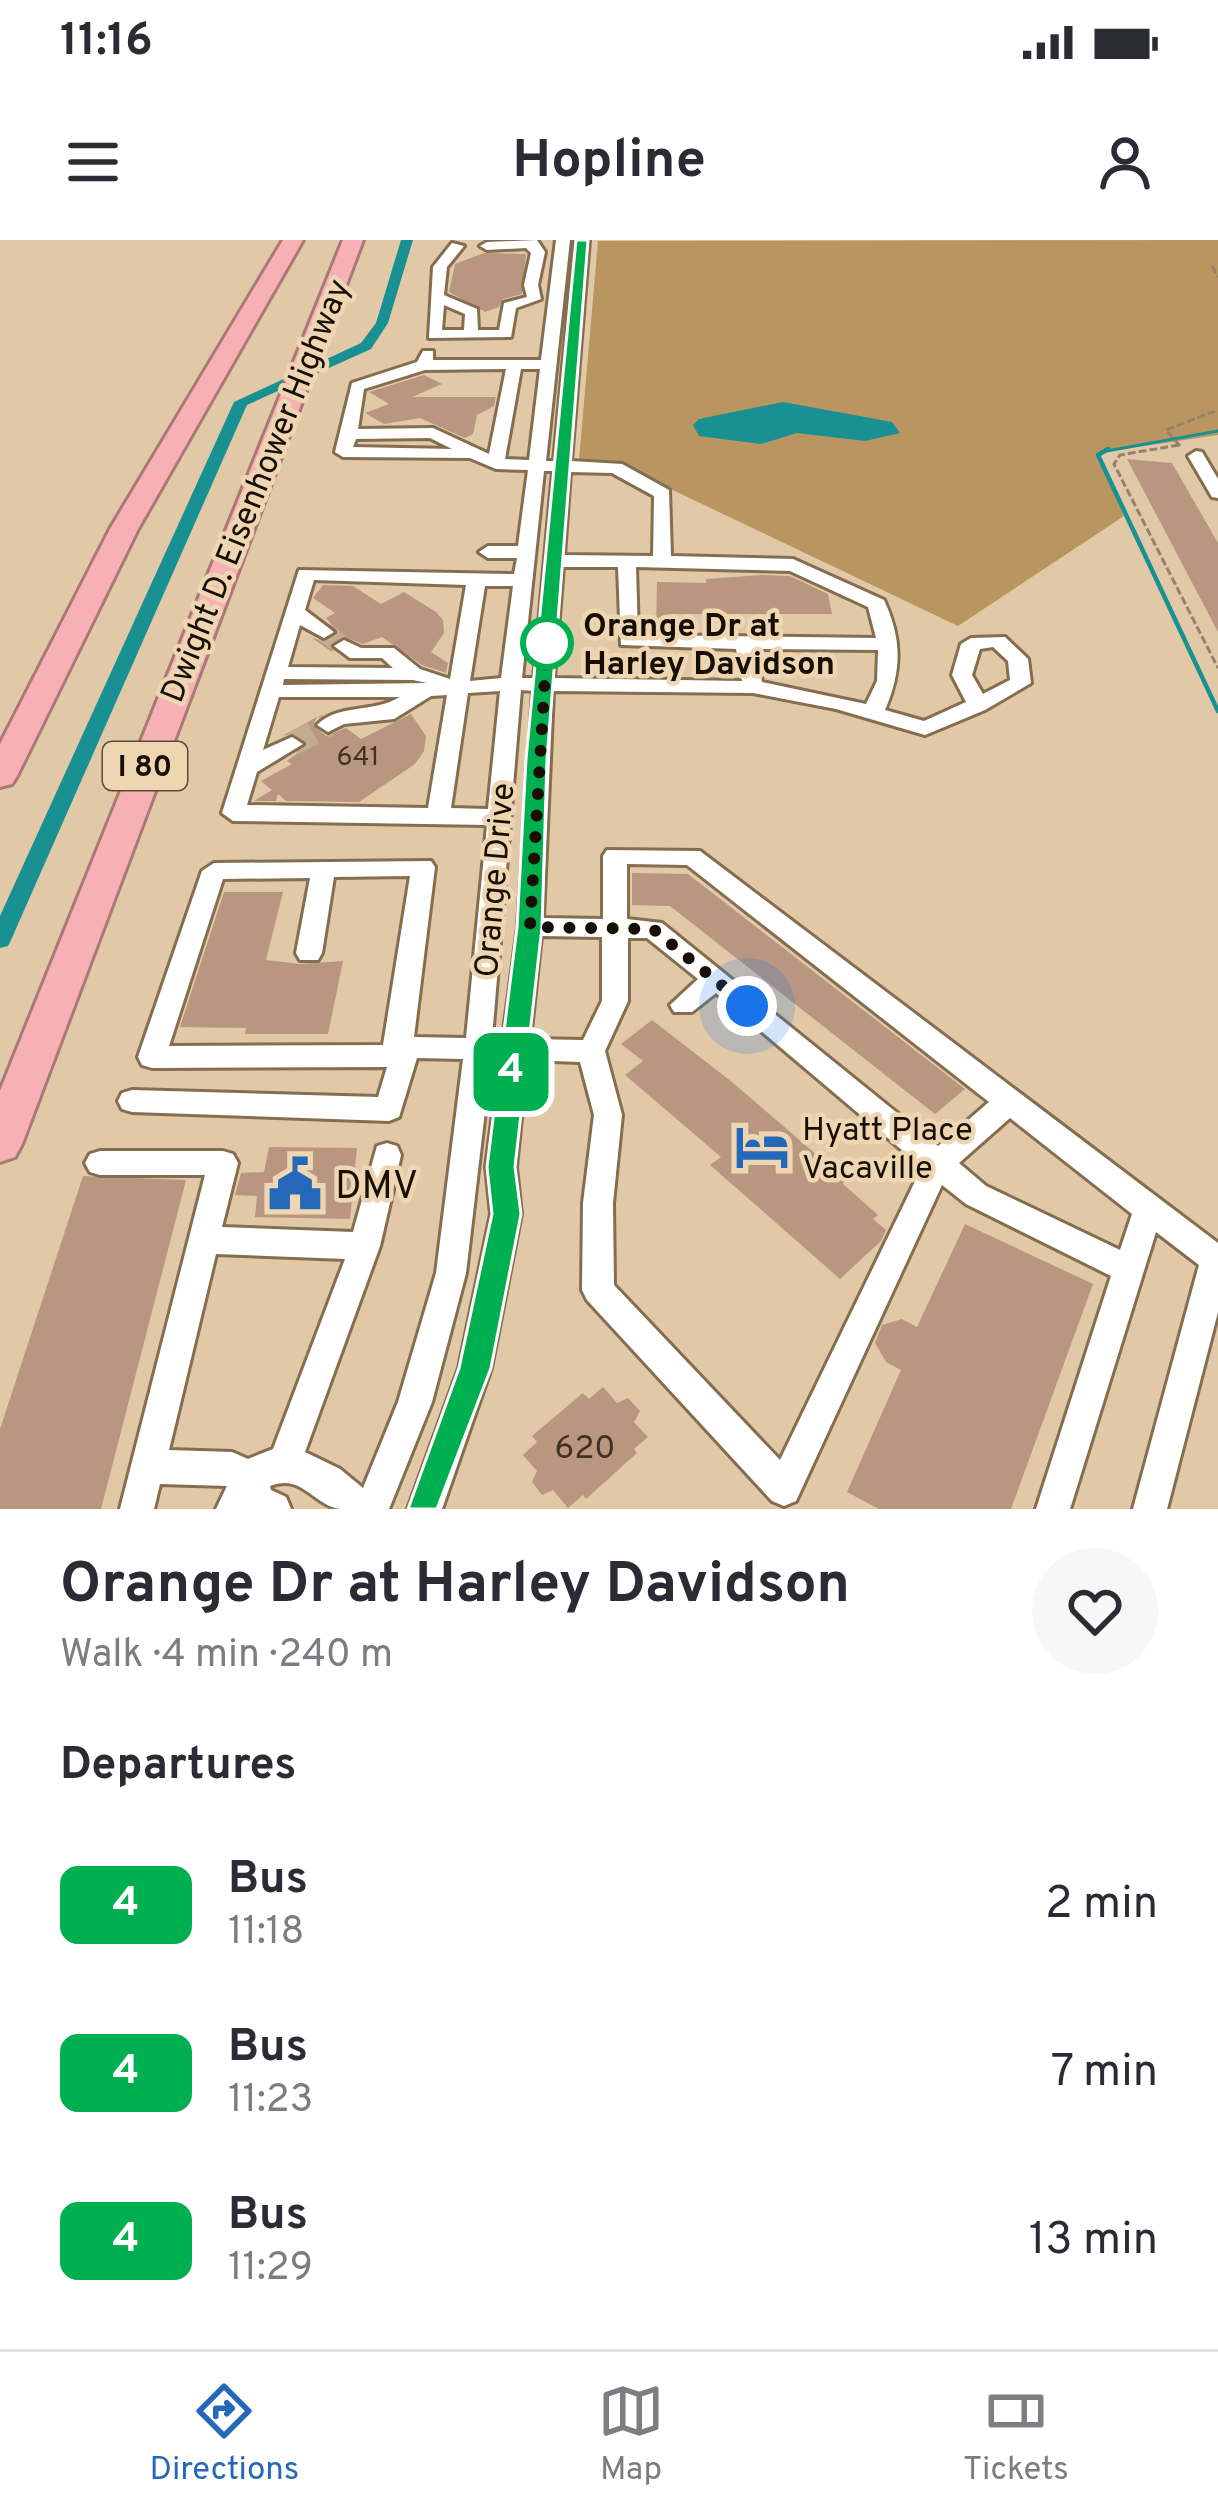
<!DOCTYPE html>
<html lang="en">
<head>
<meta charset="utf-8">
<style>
  :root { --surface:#fff; --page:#f7f7f7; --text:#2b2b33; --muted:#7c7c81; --line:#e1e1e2; --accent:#2567b8 }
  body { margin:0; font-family:Overpass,sans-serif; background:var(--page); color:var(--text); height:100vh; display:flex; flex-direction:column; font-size:45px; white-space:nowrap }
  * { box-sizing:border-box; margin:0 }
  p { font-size:39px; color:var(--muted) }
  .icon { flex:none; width:66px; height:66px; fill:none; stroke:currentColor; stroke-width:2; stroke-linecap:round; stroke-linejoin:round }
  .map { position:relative; height:1269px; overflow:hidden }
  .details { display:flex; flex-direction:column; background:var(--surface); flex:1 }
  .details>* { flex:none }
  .badge { padding:0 24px; border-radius:18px; font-size:42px; line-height:78px }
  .you { position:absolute; width:60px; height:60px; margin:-30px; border:9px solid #fff; border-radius:50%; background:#1a73e8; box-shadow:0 0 0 18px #1a73e833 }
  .map>.badge { position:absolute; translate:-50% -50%; box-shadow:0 0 0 6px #fff }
  h2 { padding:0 60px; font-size:45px; line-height:108px }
  .round { display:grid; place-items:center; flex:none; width:126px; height:126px; border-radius:63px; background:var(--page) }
  .headline { display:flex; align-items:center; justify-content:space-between; height:204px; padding:0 60px }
  h1 { font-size:57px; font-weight:700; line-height:90px }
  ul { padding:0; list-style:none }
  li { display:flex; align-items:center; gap:36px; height:168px; padding:0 60px }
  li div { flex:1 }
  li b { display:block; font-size:45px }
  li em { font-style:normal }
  li .badge { min-width:132px; font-weight:700; text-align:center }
  .status { display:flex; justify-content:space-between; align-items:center; height:84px; padding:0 60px; background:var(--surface); direction:ltr }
  .status svg { height:33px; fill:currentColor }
  header { display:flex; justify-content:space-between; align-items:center; height:156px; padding:0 60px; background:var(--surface); font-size:54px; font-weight:700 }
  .dock { display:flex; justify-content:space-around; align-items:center; height:168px; border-top:3px solid var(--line); background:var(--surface); font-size:33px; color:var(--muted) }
  .dock a { display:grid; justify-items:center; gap:6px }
  .dock .on { color:var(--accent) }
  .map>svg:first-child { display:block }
  .green { fill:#b99560 }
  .water { fill:#199193 }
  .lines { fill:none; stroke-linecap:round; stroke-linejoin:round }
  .stream-far1 { stroke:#199193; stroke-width:3 }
  .stream { stroke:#199193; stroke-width:4.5 }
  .canal { fill:#199193; fill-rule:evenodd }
  .building { fill:#b9967f }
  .minor-tunnel-far1 { stroke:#c3ad8f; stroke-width:20; stroke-dasharray:20 9; stroke-linecap:butt }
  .minor-tunnel { stroke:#c3ad8f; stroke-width:24; stroke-dasharray:24 12; stroke-linecap:butt }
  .minor-casing { stroke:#846e4f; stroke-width:6 }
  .highway-casing { stroke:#a97877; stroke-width:6 }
  .path { stroke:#948269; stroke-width:3; stroke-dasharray:8 3; stroke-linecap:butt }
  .minor { fill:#fff; fill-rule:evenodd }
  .highway { fill:#f7b1b5; fill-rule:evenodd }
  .line { fill:#00b050; stroke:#fff; stroke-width:3 }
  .walk { stroke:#170f04; stroke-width:12; stroke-dasharray:0 21.6 }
  .stop-dot { fill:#fff; stroke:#00b050; stroke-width:6 }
  .labels { text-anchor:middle; stroke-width:9; stroke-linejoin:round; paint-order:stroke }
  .number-label { font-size:27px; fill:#403123 }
  .shield { fill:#efd6b3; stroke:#584b38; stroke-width:3 }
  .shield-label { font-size:30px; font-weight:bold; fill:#170f04 }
  .street-label { font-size:33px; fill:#170f04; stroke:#efd6b3 }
  .stop-label { font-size:33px; font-weight:bold; fill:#170f04; stroke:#efd6b3; text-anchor:start }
  .poi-label { font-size:33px; fill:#170f04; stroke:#efd6b3; text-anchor:start }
  .near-number-label { font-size:33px; fill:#403123 }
  .near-poi-label { font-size:39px; fill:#170f04; stroke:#efd6b3; text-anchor:start }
</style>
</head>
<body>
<div class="status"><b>11:16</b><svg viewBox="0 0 49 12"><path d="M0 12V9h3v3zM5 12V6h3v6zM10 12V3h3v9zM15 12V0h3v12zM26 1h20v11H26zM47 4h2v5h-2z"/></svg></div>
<header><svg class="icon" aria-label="menu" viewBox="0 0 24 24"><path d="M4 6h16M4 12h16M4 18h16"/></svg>Hopline<svg class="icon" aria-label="person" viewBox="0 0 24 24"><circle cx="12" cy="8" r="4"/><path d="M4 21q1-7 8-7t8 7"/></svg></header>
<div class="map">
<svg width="1218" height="1269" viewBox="0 0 1218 1269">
  <rect width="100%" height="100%" fill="#e1c9a7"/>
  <polygon class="green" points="1218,0 1218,195 1097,213 1124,276 958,386 616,223 579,220 598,1"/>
  <polygon class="water" points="783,162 892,182 900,193 865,201 797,193 761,204 699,196 693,185 699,179"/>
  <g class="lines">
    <polyline class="stream-far1" points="1101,212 1218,191"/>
    <polyline class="stream" points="1108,209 1098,215 1218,471"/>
    <polygon class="canal" points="401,0 413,0 388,83 371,109 247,165 11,700 8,706 0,708 0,676 234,162 361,103 376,83"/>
  </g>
  <g class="building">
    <polygon points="484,13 526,14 522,54 503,59 499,67 485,72 449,52 455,24"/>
    <polygon points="424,135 442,144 412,157 496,157 494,166 477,175 473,194 465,198 420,178 384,184 365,173 389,164 369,152"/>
    <polygon points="1127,219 1172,223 1218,303 1218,392"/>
    <polygon points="762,335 790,336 828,354 832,374 670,374 663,391 656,391 657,342 706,343 706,339"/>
    <polygon points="323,345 353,346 381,364 404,352 436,372 443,380 444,393 431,412 448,423 446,433 422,425 382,397 363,404 342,396 332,402 332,412 312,398 326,402 338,392 326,378 335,373 313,358"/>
    <polygon points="411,474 426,496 424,511 415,524 359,562 286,561 278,554 276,561 254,561 272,550 261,541 292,524 287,521 307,506 294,493 282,496 317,477 313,485 326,496 346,488 361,499"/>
    <polygon points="632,633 688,634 965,849 935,874 670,666 632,665"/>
    <polygon points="224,652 283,652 266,720 300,724 343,721 328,794 245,794 246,788 180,787"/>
    <polygon points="652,780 732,842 846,940 843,944 878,975 873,979 886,990 881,1001 840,1039 710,925 721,917 625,835 643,821 621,804"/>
    <polygon points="269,907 357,908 350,979 255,977 257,956 235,955 241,933 264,932"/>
    <polygon points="83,936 186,940 101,1269 0,1269 0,1189"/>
    <polygon points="965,984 1093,1044 1011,1269 879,1269 847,1252 901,1130 886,1122 875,1103 882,1085 902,1079 917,1087"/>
    <polygon points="603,1147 617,1163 628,1158 640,1171 634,1182 648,1197 634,1209 637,1213 586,1259 583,1255 568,1268 553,1250 542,1255 532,1242 537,1231 523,1215 537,1202 532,1196 583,1153 589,1159"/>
  </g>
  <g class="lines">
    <polyline class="minor-tunnel-far1" points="324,392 344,406"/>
    <polyline class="minor-tunnel" points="292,504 328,485"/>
    <defs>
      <g id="minor">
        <path d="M537,0L545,12L538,45L541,59L516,68L511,97L429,98L433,27L452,3L464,6L447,27L444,55L477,69L478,90H499L504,63L527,57L524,45L531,13L526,8L487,10L480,6L487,2ZM444,65L465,74L464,90H442Z"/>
        <path d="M556,0H570L546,221H554L575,0H589L571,221L622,224L669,250L671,316L793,319L884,360C902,399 902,430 885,470L924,481L966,462L952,435L961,404L971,398L1005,397L1028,419L1031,443L985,470L925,495L836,469L753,453L553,451L543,678L603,679V616L607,610L700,611L1218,1003V1072L1167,1269H1133L1199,1025L1156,992L1070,1269H1036L1111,1036L966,964L942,945L796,1261L784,1266L772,1261L587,1060L582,1050L583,963L594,875L580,822L527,820L516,927L521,974L491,1128L442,1269H408L459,1128L491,974L486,927L500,820H491L466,1033L432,1162L389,1269C374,1269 355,1269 340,1269C313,1265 302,1233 270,1246L271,1250L286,1257L291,1269H216L227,1246L160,1244L154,1269H120L205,935H100L90,932L85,923L90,914L100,911H223L233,914L238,923L222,987L353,992L377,906L387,903L397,906L401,915L380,1006L305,1212L340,1229L363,1248L398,1162L436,1033L463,819L417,818L399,877L389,881L132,872L122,869L118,861L122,853L132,850L378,857L387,827L152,828L142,825L138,817L202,631L214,623L431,621L435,627L414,797L466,798L487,585L233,581L222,573L299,330L514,334L517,318H488L479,312L488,306H518L528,230L496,229L470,218L343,217L335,212L352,143L417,122L423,111H433V120H541ZM506,129L489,214L433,188L358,189L364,149L425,130ZM521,129H540L529,220L505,219ZM430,198L452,209L353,207L356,199ZM544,231H553L534,438H522ZM570,232L612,233L654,256L653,316L564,315ZM563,327H618L621,405L736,409L742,441L554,438ZM636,327L790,331L868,367L876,398L638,395ZM314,340L466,345L450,439L420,429L394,408H361L344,400L334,406L350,418H382L393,428L288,427L300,385L324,398L334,392L305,370ZM485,346H513L501,438L470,441ZM993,407L1008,421L1010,440L983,454L972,435L980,409ZM756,409L878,410L877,441L866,464L762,442ZM284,439L413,440L427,443L283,445ZM521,450L533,451L518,687L503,798H492ZM500,451L488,569L451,568L468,453ZM447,455L428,568L247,565L257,532L303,504L292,497L263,510L279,457H400C371,474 339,463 317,485L328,492L344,484L394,479L431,456ZM627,624L687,625L989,862L938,906L662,683L627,679ZM410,636L383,805L169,806L223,639L310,638L296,713L300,720H318L322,713L334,637ZM541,696L602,697V761L583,800L530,799ZM628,698H647L698,739L670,765L674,772H692L716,753L922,927L780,1220L614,1045L613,963L622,875L605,811L628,761ZM1010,878L1132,974L1120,1010L986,946L959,923ZM216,1014L345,1019L273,1209L248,1219L232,1212L169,1210Z"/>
        <polygon points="1196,211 1202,212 1218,239 1218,258 1212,257 1188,216"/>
      </g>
      <g id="highway">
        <polygon points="283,0 303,0 138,289 17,536 12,544 0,547 0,504 110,289"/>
        <polygon points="343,0 363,0 22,904 15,917 0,922 0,851"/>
      </g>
    </defs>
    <use href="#minor" class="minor-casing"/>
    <use href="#highway" class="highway-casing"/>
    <g class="path">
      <polyline points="1212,26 1218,37"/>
      <polyline points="1179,205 1120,215 1114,224 1218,428"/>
      <polyline points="1180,206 1166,190 1218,170"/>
    </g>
    <use href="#minor" class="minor"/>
    <use href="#highway" class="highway"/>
  </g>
  <polygon class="line" points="576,0 588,0 547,519 542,687 515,927 521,974 491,1128 437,1269 408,1269 459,1128 492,974 487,927 517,687 526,519"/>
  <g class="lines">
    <polyline class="walk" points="547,403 530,687 653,689 747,766"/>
  </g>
  <defs>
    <symbol id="hotel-bare" viewBox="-9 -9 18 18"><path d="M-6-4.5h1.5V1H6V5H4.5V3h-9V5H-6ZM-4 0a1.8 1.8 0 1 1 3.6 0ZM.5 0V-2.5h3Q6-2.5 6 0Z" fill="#2567b8" stroke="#efd6b3" stroke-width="2.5" paint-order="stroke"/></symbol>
    <symbol id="civic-bare" viewBox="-9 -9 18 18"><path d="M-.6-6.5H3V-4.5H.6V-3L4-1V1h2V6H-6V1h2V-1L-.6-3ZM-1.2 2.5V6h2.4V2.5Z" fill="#2567b8" stroke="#efd6b3" stroke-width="2.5" paint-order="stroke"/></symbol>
  </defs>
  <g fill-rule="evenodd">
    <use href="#hotel-bare" x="724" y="869" width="76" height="76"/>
    <use href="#civic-bare" x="257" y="906" width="76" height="76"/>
  </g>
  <circle class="stop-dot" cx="547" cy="403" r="24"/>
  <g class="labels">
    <g class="number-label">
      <text x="358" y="525">641</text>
    </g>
    <rect class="shield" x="103" y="502" width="84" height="48" rx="9"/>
    <g class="shield-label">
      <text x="145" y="536">I 80</text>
    </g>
    <g class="street-label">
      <text transform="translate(254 250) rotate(-68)" y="12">Dwight D. Eisenhower Highway</text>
      <text transform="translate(493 640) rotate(-85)" y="12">Orange Drive</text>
    </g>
    <g class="stop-label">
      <text x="583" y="396">Orange Dr at<tspan x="583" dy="38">Harley Davidson</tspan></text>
    </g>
    <g class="poi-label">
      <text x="802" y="900">Hyatt Place<tspan x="802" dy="38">Vacaville</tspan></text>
    </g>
    <g class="near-number-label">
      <text x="585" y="1218">620</text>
    </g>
    <g class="near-poi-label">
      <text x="335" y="958">DMV</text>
    </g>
  </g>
</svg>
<div class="you" style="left:747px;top:766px"></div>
<b class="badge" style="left:511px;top:832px;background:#00b050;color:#fff">4</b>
</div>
<section class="details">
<div class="headline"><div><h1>Orange Dr at Harley Davidson</h1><p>Walk · 4 min · 240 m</p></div><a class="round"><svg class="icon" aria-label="heart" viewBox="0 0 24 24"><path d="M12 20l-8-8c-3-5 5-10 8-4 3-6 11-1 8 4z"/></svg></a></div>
<h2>Departures</h2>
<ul>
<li><span class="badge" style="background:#00b050;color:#fff">4</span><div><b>Bus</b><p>11:18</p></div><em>2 min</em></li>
<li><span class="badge" style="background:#00b050;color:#fff">4</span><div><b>Bus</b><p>11:23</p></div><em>7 min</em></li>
<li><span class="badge" style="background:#00b050;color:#fff">4</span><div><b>Bus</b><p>11:29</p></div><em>13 min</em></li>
</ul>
</section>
<nav class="dock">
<a class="on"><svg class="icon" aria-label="directions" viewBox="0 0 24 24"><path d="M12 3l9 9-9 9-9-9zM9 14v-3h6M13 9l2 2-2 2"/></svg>Directions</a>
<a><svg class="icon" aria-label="map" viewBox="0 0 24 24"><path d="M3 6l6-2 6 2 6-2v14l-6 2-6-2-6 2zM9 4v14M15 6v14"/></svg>Map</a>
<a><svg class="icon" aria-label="tickets" viewBox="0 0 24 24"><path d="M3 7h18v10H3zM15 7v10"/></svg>Tickets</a>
</nav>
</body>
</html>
